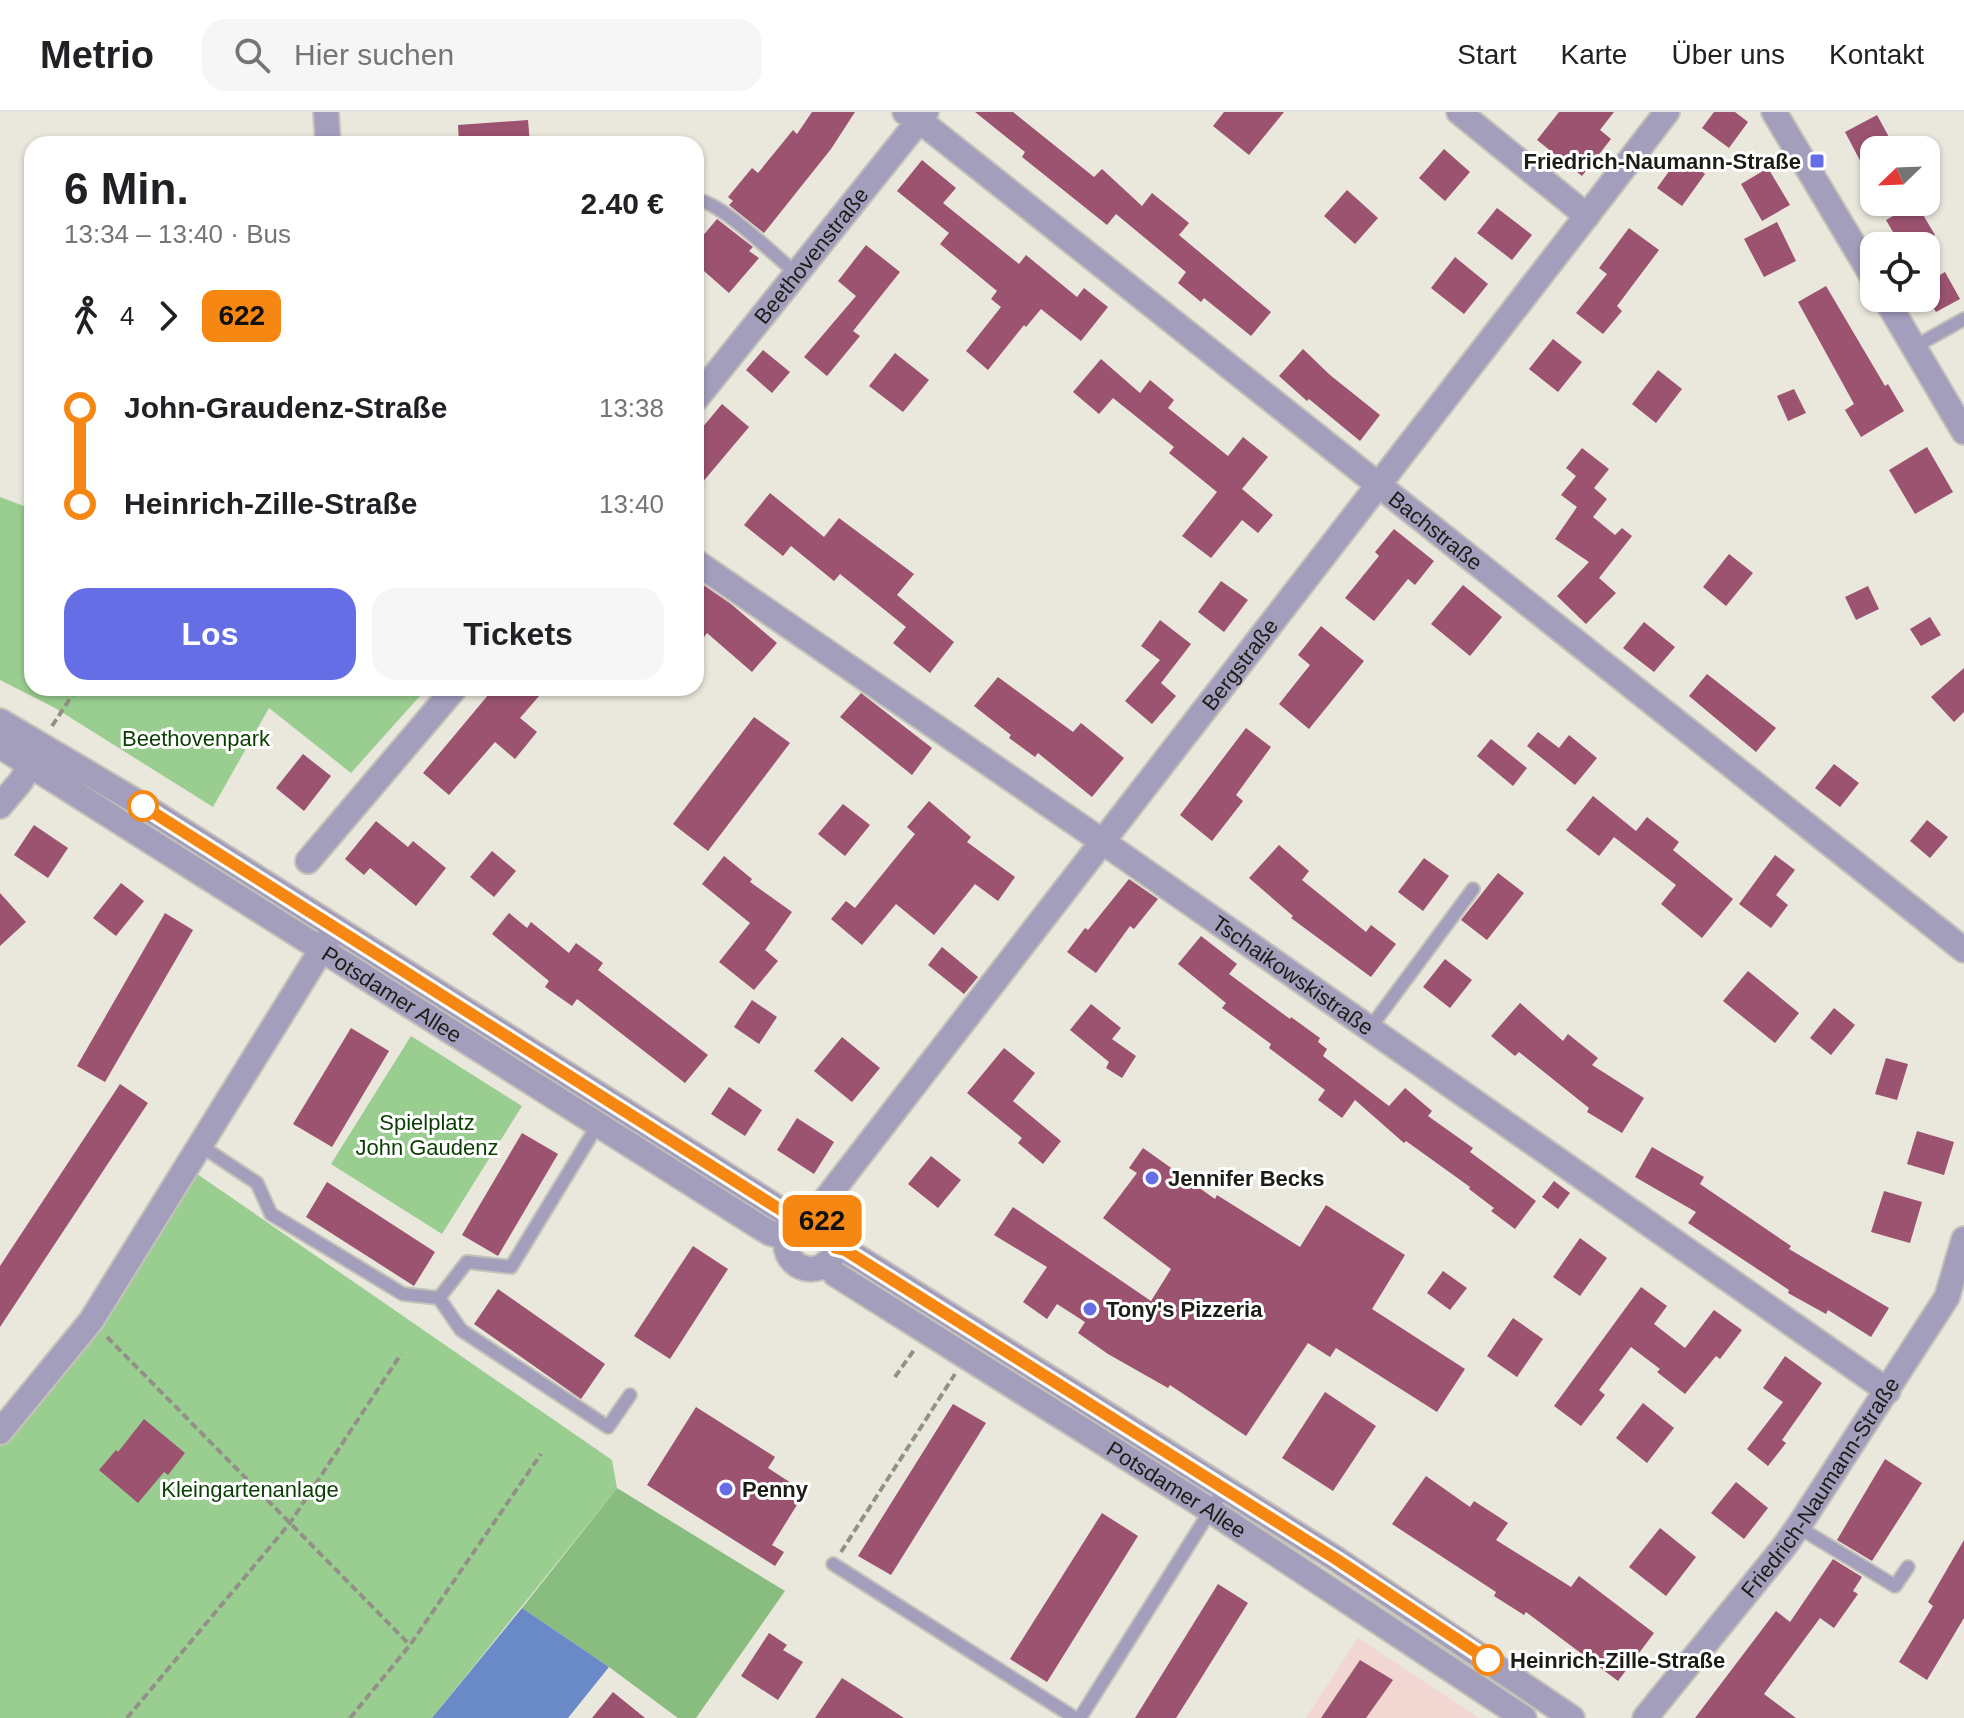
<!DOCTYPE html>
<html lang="de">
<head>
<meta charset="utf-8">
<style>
  :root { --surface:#fff; --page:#f6f6f6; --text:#202124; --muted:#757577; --line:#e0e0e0; --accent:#666ee6 }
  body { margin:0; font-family:Helvetica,sans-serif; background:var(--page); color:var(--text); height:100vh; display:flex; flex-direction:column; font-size:30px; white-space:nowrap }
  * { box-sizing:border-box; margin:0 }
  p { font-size:26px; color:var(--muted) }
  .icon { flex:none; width:44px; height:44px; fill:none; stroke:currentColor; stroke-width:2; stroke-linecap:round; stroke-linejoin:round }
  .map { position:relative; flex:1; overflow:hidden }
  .side { position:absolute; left:24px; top:24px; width:680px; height:560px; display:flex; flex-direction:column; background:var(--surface); border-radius:24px; box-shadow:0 2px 6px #0004 }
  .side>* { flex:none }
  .badge { padding:0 16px; border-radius:12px; font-size:28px; line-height:52px }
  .needle { width:52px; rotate:247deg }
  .fabs { position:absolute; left:1860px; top:24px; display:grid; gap:16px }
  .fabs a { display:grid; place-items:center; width:80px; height:80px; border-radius:16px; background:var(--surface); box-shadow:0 2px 6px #0004; font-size:40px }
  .map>.badge { position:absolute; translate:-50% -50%; box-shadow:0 0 0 4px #fff }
  .legs { display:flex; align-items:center; gap:12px; height:88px; padding:0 40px; font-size:26px }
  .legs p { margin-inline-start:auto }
  .head { display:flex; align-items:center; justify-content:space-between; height:136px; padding:0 40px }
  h1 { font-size:44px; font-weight:700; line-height:60px }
  .action { display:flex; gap:16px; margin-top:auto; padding:16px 40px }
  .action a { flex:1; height:92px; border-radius:24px; background:var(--accent); color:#fff; font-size:32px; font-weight:700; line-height:92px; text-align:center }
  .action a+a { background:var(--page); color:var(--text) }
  ul { padding:0 40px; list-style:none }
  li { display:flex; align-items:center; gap:28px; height:96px; font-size:30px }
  li i { display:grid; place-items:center; width:12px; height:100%; margin:0 10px; background:currentColor }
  li i::after { content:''; width:20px; height:20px; margin:-10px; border:6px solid; border-radius:50%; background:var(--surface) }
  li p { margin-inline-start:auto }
  li:first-child i { background:linear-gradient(#0000 50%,currentColor 0) }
  li:last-child i { background:linear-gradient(currentColor 50%,#0000 0) }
  header { display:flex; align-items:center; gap:48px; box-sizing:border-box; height:112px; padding:0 40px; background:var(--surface); border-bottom:2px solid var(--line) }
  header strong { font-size:38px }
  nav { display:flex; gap:44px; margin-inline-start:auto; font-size:28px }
  .search { width:560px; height:72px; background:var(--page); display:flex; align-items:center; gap:20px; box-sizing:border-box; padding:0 28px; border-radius:24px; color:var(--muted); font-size:30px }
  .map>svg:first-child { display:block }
  .commercial { fill:#f1d6d2 }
  .green { fill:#9ace91 }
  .forest { fill:#89bd80 }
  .water { fill:#6989c7 }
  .building { fill:#9b536f }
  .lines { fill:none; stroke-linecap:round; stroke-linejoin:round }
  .service-casing { stroke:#c5c2b9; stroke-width:16 }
  .minor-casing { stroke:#c5c2b9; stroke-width:28 }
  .tertiary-casing { stroke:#c5c2b9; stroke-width:28 }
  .path { stroke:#939088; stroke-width:4; stroke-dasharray:8 4; stroke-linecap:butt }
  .service { stroke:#a49ebd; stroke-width:12 }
  .minor { stroke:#a49ebd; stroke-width:24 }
  .tertiary { stroke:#a49ebd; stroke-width:24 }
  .line-1-casing { stroke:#fff; stroke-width:18 }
  .line-1 { stroke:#f68712; stroke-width:12 }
  .poi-dot { fill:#666ee6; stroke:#fff; stroke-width:3 }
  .stop-1-dot { fill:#fff; stroke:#f68712; stroke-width:4 }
  .labels { text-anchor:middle; stroke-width:6; stroke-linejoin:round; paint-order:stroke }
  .poi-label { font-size:22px; font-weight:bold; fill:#1d1c17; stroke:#fff; text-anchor:start }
  .street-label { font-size:22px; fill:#1d1c17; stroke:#fff }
  .park-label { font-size:22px; fill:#093f00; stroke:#fff }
  .stop-label { font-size:22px; font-weight:bold; fill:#1d1c17; stroke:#fff; text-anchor:start }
</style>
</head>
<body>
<header>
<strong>Metrio</strong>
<div class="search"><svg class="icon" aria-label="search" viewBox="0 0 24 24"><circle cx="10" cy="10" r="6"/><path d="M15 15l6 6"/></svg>Hier suchen</div>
<nav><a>Start</a><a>Karte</a><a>Über uns</a><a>Kontakt</a></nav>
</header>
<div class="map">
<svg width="1964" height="1606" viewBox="0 0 1964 1606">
  <rect width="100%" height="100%" fill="#eae7dc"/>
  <polygon class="commercial" points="1358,1526 1479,1606 1306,1606"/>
  <g class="green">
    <polygon points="0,385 32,397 32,576 427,576 351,661 269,596 213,695 55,596 0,568"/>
    <polygon points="411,924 522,994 442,1122 331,1052"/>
    <polygon points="187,1055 612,1348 617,1376 432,1606 0,1606 0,1320"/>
  </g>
  <polygon class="forest" points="617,1376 785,1479 696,1606 678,1606 609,1555 522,1496"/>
  <polygon class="water" points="522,1496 609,1555 568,1606 432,1606"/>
  <g class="building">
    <polygon points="812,0 855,0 831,37 764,121 729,93 733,89 728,85 752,56 758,61 793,18 797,22"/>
    <polygon points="975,0 1013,0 1094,65 1102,57 1142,94 1152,81 1189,111 1179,123 1271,200 1251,224 1204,186 1201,190 1178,171 1186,160 1116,102 1107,113 1022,45 1025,40"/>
    <polygon points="1224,0 1284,0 1249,43 1213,14"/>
    <polygon points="1559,0 1614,0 1600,18 1611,27 1582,64 1537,28"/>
    <polygon points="1714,0 1735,0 1748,10 1729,36 1702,16"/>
    <polygon points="1877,3 1896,38 1874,38 1874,75 1845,20"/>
    <polygon points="528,8 530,32 459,32 458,13"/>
    <polygon points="1444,37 1470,60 1445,89 1419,66"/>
    <polygon points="1680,44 1705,62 1682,94 1657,76"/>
    <polygon points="922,48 956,76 943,91 1019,152 1026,143 1077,185 1084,176 1108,195 1081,229 1041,197 1026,215 1024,213 988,258 966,239 1001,195 991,187 997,179 940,132 949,121 897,79"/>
    <polygon points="1768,56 1790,93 1762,109 1741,72"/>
    <polygon points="1347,78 1378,106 1355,132 1324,104"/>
    <polygon points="1916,91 1935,123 1916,134 1901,134 1886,108"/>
    <polygon points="1497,96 1532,123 1512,148 1477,121"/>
    <polygon points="717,107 753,135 749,139 759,146 729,181 696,152 696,132"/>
    <polygon points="1777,110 1796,149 1764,165 1744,127"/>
    <polygon points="1629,116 1659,138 1617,194 1622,199 1603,222 1576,201 1607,162 1599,156"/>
    <polygon points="866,133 900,160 853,219 860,224 827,264 804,245 856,184 838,169"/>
    <polygon points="1455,145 1488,172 1464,202 1431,176"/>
    <polygon points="1945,160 1960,187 1936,200 1926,183 1926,171"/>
    <polygon points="1826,174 1885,274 1888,272 1904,299 1861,325 1845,298 1854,292 1798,190"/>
    <polygon points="1553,227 1582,250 1558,280 1529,257"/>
    <polygon points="1303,237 1330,263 1380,303 1360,329 1309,287 1307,289 1279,264"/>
    <polygon points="763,238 790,260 772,281 746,258"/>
    <polygon points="895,241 929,268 903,300 869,274"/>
    <polygon points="1101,247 1140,281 1150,268 1174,288 1168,296 1228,344 1243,325 1268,345 1242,377 1273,403 1258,421 1242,408 1211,446 1182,424 1217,380 1169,341 1174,335 1113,286 1099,302 1073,280"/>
    <polygon points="1658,258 1682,277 1656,311 1632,292"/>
    <polygon points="1794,277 1806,301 1788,309 1777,284"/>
    <polygon points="722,292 749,315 696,378 696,323"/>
    <polygon points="1927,335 1953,380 1915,402 1889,358"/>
    <polygon points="1582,336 1609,357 1594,376 1607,387 1593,405 1615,423 1622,416 1632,424 1599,466 1616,481 1586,512 1557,484 1589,450 1555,427 1577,395 1561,383 1576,364 1566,356"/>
    <polygon points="770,381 824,425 839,406 914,462 897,483 954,530 930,561 893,531 906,515 840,462 834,469 791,434 783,444 744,413"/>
    <polygon points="1394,417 1434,449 1415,473 1408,467 1374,509 1345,486 1379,444 1375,440"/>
    <polygon points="1729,442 1753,461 1726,494 1703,475"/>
    <polygon points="1221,469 1248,488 1224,520 1198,500"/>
    <polygon points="702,472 731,492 777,531 752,560 707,521 696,536 696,479"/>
    <polygon points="1463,473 1502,505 1470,544 1431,512"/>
    <polygon points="1868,474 1879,497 1856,508 1845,485"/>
    <polygon points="1930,505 1941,523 1921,534 1910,517"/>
    <polygon points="1160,508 1191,532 1161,571 1176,584 1152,612 1125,589 1160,548 1141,534"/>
    <polygon points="1644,510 1675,535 1654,560 1623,536"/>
    <polygon points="1321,514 1364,549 1309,617 1279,592 1310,553 1298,543"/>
    <polygon points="1964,556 1964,600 1954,610 1931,585"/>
    <polygon points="1707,562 1776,616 1756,640 1689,584"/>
    <polygon points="998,565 1073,620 1081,611 1124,646 1092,685 1038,641 1035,645 1009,626 1011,623 974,594"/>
    <polygon points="494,576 546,576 520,606 537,620 515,647 495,630 449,683 423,661"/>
    <polygon points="861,581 932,636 912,663 840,605"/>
    <polygon points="754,605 790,631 708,739 673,712"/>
    <polygon points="1246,616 1271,635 1236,683 1243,689 1212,729 1180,703"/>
    <polygon points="1538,620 1559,636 1569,623 1597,646 1575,673 1527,634"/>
    <polygon points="1491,627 1527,656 1513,674 1477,644"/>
    <polygon points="303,642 331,664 304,699 276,676"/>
    <polygon points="1834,652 1859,671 1840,695 1815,676"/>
    <polygon points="1593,684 1636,719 1647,705 1679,730 1673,738 1733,787 1702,826 1661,792 1676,773 1614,725 1599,744 1566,718"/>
    <polygon points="929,689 971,725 967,730 1015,765 998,789 975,772 934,823 896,792 862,833 831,807 846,789 855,796 915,722 907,715"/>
    <polygon points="843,692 870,713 845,744 818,722"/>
    <polygon points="1927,708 1948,725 1930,746 1910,729"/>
    <polygon points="376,709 408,735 413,729 446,756 416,794 370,756 364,763 345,747"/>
    <polygon points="34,713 68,736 48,766 14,743"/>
    <polygon points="1279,733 1309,759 1302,768 1366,820 1371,813 1396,832 1371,865 1291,806 1293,804 1249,766"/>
    <polygon points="492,739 516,759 494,785 470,765"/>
    <polygon points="1775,743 1795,758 1776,783 1788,793 1771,816 1739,792"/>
    <polygon points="724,744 752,767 750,770 792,800 765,838 778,849 754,878 719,850 750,811 702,772"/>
    <polygon points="1424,746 1449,764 1423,799 1398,780"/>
    <polygon points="1498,761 1524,781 1487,828 1461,808"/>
    <polygon points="1129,767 1158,787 1134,817 1130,814 1096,861 1067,840 1085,816 1088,818"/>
    <polygon points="121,771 144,789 116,824 93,806"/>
    <polygon points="0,781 26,810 0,834"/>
    <polygon points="165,801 193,818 105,970 77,954"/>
    <polygon points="509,801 527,816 531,810 569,841 576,831 603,851 598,858 708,943 685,971 577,887 572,894 545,875 549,869 492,822"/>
    <polygon points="1201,824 1237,852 1229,862 1290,907 1291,905 1320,926 1318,930 1327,937 1323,944 1389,994 1405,976 1432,999 1428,1004 1473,1036 1470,1040 1536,1089 1515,1117 1491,1099 1494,1096 1469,1077 1470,1075 1406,1029 1404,1031 1355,988 1342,1006 1318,988 1325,978 1269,936 1271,932 1222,896 1226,891 1178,852"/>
    <polygon points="942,835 978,865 964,882 928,853"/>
    <polygon points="1445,847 1472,868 1450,896 1423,875"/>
    <polygon points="1748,859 1799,901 1775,931 1723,889"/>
    <polygon points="752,888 777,905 759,932 734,915"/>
    <polygon points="1520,891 1563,929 1568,922 1598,946 1592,953 1644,986 1622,1021 1587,1000 1589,996 1519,940 1515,944 1491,924"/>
    <polygon points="1091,892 1121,916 1112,927 1136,944 1122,966 1106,956 1109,950 1070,918"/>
    <polygon points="1834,896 1855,913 1831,943 1810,926"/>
    <polygon points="351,916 389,939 332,1035 293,1012"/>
    <polygon points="842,925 880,956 852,990 814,959"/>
    <polygon points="1004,936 1035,961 1013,989 1061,1029 1043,1052 1018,1031 1022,1026 967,981"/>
    <polygon points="1886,946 1908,952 1897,988 1875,982"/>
    <polygon points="120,972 148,991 0,1215 0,1154"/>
    <polygon points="729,975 762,998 745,1024 711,1002"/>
    <polygon points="797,1006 834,1030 814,1062 777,1038"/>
    <polygon points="1917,1019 1954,1030 1944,1063 1907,1052"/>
    <polygon points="522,1021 558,1042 498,1144 462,1123"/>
    <polygon points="1652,1035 1704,1065 1700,1072 1791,1134 1789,1137 1889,1196 1871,1225 1828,1198 1826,1202 1788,1181 1789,1178 1688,1111 1696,1100 1635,1065"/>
    <polygon points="1143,1036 1215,1087 1217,1083 1300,1135 1326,1093 1405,1143 1372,1197 1465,1257 1437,1300 1336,1236 1330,1245 1308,1231 1246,1324 1170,1273 1168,1276 1108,1242 1078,1221 1085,1210 1057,1192 1047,1207 1023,1190 1047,1155 994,1123 1013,1095 1151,1189 1171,1157 1103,1106 1137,1061 1129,1056"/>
    <polygon points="931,1044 961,1068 938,1096 908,1072"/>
    <polygon points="1554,1069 1570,1081 1558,1097 1542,1085"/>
    <polygon points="327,1070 435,1140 414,1174 306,1105"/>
    <polygon points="1884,1079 1922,1090 1910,1131 1871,1120"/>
    <polygon points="1580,1126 1607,1146 1580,1184 1553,1165"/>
    <polygon points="693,1134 728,1157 670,1247 634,1224"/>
    <polygon points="1443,1159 1467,1176 1450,1198 1427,1181"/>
    <polygon points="1641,1175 1667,1194 1654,1212 1685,1236 1714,1198 1742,1218 1720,1247 1716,1244 1685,1282 1657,1260 1660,1257 1631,1235 1599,1278 1605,1283 1581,1314 1554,1294"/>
    <polygon points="498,1177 605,1252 581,1287 474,1212"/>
    <polygon points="1513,1206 1543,1227 1517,1265 1487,1244"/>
    <polygon points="1785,1244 1822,1271 1782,1328 1786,1331 1768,1354 1747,1337 1783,1290 1763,1276"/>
    <polygon points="1325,1280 1376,1314 1333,1379 1282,1346"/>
    <polygon points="1643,1291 1674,1316 1647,1351 1616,1326"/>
    <polygon points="953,1292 986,1311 891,1463 858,1444"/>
    <polygon points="696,1295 775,1345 768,1356 805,1380 772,1433 784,1440 775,1454 647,1373"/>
    <polygon points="144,1307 185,1341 168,1363 164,1360 138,1391 99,1358 116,1338 118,1340"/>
    <polygon points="1885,1347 1922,1371 1872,1449 1837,1428"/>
    <polygon points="1426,1364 1470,1395 1474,1389 1508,1411 1496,1428 1571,1475 1579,1464 1654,1521 1618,1569 1526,1500 1524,1503 1494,1484 1496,1480 1392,1412"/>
    <polygon points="1736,1370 1768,1396 1744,1427 1711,1401"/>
    <polygon points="1102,1401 1138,1424 1047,1570 1010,1547"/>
    <polygon points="1660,1416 1696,1445 1666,1484 1629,1455"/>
    <polygon points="1964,1428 1964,1506 1927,1568 1899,1550 1933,1494 1928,1490"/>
    <polygon points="1833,1447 1862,1465 1853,1479 1858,1482 1834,1516 1820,1506 1764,1582 1796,1606 1695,1606 1776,1499 1790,1510"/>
    <polygon points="1218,1472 1248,1491 1190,1584 1176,1606 1135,1606"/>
    <polygon points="769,1521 787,1533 783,1538 803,1550 778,1588 741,1564"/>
    <polygon points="1360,1548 1393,1568 1366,1606 1321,1606"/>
    <polygon points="842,1566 861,1578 904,1606 815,1606"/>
    <polygon points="613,1580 645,1606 592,1606"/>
  </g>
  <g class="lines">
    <defs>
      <g id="service">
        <path d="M696,88C719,88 776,145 796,161"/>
        <polyline points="1914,235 1964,207"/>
        <polyline points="1370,916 1473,777"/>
        <polyline points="201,1034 257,1071 271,1102 403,1182 439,1186 461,1218 608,1315 630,1283"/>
        <polyline points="439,1186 467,1150 511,1155 600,1009"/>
        <polyline points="1798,1415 1895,1474 1908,1455"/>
        <polyline points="833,1452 1075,1606"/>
        <polyline points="1080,1606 1224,1377"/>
      </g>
      <g id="minor">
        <polyline points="326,0 328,32"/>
        <path id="s1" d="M905,0L919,8L1964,838"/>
        <polyline points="1459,0 1587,104"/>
        <polyline points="1774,0 1874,167"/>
        <polyline points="1885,186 1964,320"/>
        <path id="s2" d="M696,287L926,0"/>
        <path id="s3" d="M696,450L1103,730L1888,1279"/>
        <polyline points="0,694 21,669 40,635"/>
        <polyline points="308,749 455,576"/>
        <path id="s4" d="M817,1107L826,1087L1667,0"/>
        <polyline points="0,1320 91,1209 335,816"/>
        <path id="s5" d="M1645,1606L1783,1436L1798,1415L1947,1185L1964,1127"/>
      </g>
      <g id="tertiary">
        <polyline points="0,609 142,693 773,1093 784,1100 795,1113"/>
        <path id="s6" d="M0,634L760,1115L770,1121L787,1125"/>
        <circle cx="811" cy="1132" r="25"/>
        <polyline points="836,1136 845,1138 862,1148 1336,1447 1572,1606"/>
        <path id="s7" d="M826,1151L835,1162L1210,1398L1524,1606"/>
      </g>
    </defs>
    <use href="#service" class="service-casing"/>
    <use href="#minor" class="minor-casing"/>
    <use href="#tertiary" class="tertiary-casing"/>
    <g class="path">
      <polyline points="52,614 77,576"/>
      <polyline points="107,1225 410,1533"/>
      <polyline points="895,1265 914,1238"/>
      <polyline points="841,1440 955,1262"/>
      <polyline points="127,1606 290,1411 401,1242"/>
      <polyline points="350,1606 410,1533 541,1342"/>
    </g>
    <use href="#service" class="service"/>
    <use href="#minor" class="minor"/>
    <use href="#tertiary" class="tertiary"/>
  </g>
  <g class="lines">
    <defs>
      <path id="line-1" d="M143,694L784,1100L795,1113C815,1100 836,1112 836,1136L845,1138L1336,1447L1488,1548"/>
    </defs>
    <use href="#line-1" class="line-1-casing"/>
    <use href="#line-1" class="line-1"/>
  </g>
  <g class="poi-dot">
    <rect x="1809" y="41" width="16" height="16" rx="4"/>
    <circle cx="1152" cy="1066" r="8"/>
    <circle cx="1090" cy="1197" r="8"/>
    <circle cx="726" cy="1377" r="8"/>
  </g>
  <g class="stop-1-dot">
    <circle cx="143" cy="694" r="14"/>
    <circle cx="1488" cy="1548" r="14"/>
  </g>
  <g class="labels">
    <g class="poi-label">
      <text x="1801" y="57" text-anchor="end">Friedrich-Naumann-Straße</text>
      <text x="1168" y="1074">Jennifer Becks</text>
      <text x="1106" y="1205">Tony's Pizzeria</text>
      <text x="742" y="1385">Penny</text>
    </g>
    <g class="street-label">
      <text dy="8" stroke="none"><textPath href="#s2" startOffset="184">Beethovenstraße</textPath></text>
      <text dy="8" stroke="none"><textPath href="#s1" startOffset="676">Bachstraße</textPath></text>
      <text dy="8" stroke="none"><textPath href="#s4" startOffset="698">Bergstraße</textPath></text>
      <text dy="8" stroke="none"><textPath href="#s3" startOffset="726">Tschaikowskistraße</textPath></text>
      <text dy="8" stroke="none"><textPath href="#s6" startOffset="464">Potsdamer Allee</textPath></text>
      <text dy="8" stroke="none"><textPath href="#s5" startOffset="290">Friedrich-Naumann-Straße</textPath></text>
      <text dy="8" stroke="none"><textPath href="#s7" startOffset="418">Potsdamer Allee</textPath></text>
    </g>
    <g class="park-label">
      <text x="196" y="634">Beethovenpark</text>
      <text x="427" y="1018">Spielplatz<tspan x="427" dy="25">John Gaudenz</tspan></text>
      <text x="250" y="1385">Kleingartenanlage</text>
    </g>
    <g class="stop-label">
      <text x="1510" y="1556">Heinrich-Zille-Straße</text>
    </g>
  </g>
</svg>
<div class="fabs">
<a><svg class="needle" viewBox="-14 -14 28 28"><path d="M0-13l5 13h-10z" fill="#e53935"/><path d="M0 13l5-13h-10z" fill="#757577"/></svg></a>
<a><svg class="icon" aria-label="locate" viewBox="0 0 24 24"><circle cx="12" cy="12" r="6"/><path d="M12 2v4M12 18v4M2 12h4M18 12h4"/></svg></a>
</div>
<b class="badge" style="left:822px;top:1109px;background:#f68712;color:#111">622</b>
<section class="side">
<div class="head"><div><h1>6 Min.</h1><p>13:34 – 13:40 · Bus</p></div><b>2.40 €</b></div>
<div class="legs"><svg class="icon" aria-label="walk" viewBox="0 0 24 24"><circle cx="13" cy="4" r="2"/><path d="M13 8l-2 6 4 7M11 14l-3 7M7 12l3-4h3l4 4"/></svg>4<svg class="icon" aria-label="forward" viewBox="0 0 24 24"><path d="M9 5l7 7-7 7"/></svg><b class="badge" style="background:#f68712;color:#111">622</b></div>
<ul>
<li><i style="color:#f68712"></i><b>John-Graudenz-Straße</b><p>13:38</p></li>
<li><i style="color:#f68712"></i><b>Heinrich-Zille-Straße</b><p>13:40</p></li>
</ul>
<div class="action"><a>Los</a><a>Tickets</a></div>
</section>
</div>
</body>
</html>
